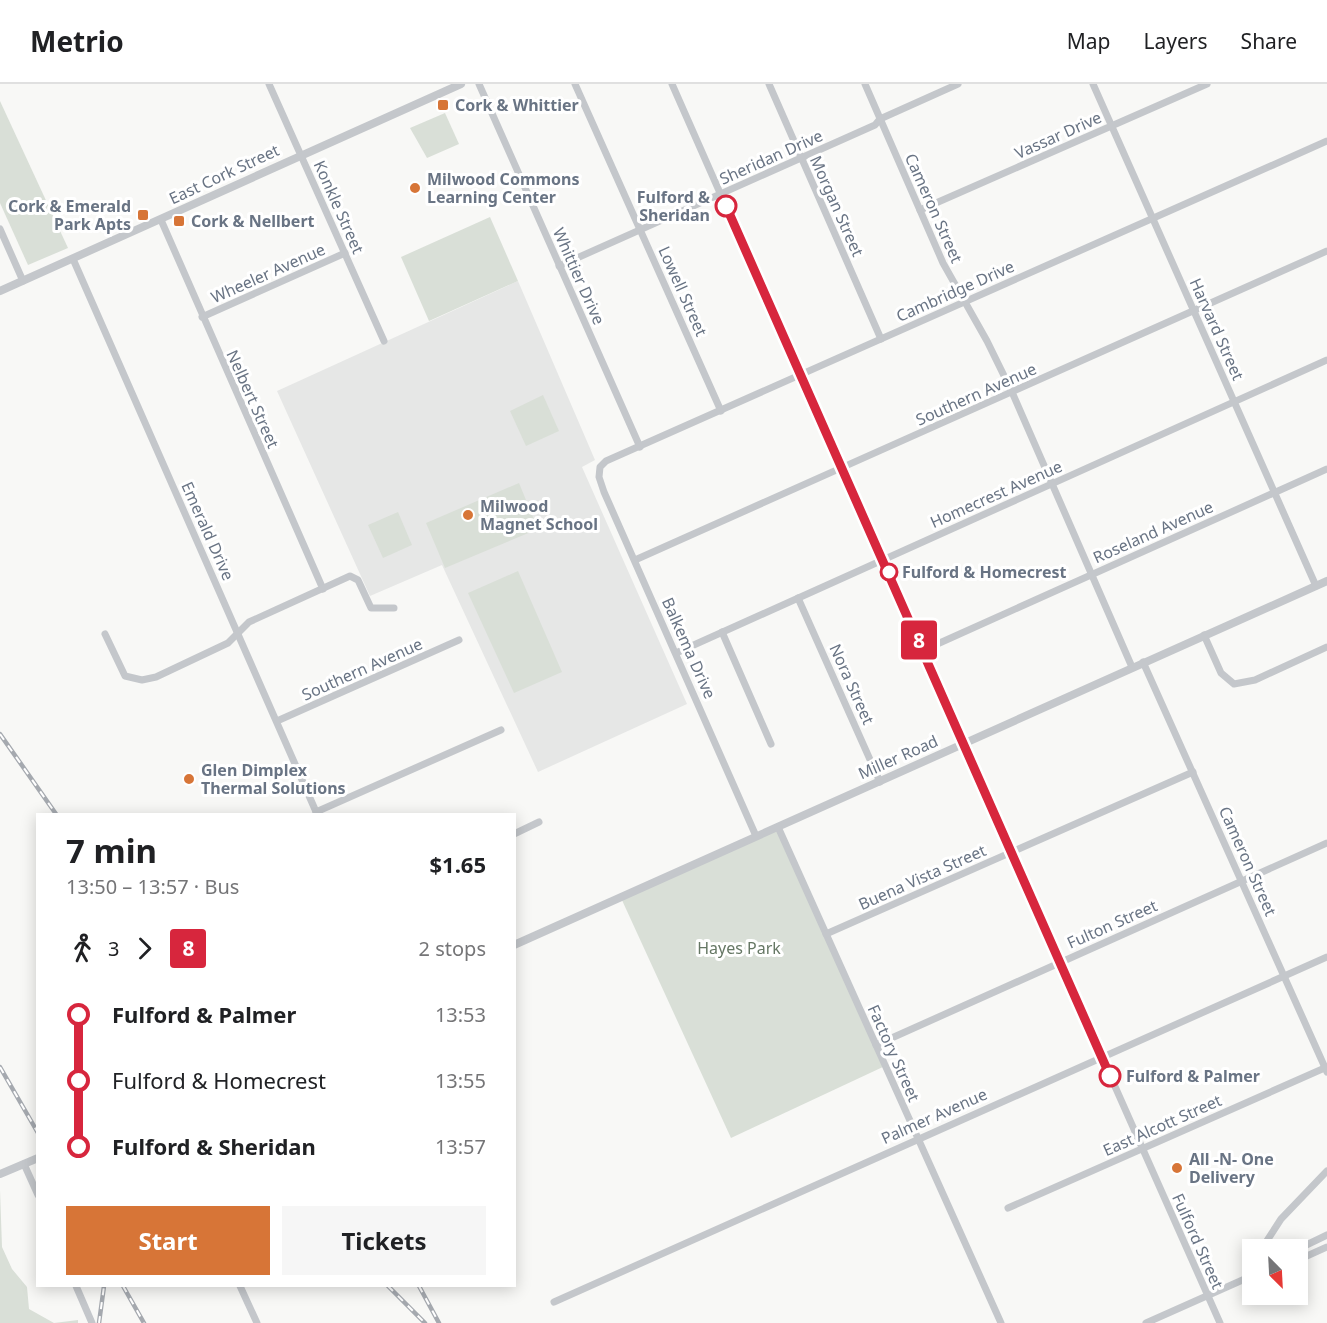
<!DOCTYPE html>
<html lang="en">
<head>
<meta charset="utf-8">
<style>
  :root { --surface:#fff; --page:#f6f6f6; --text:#202124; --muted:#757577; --line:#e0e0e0; --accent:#d77537 }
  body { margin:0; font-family:"Noto Sans",sans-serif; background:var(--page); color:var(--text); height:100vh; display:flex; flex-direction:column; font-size:22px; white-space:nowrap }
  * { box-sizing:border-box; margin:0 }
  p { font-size:20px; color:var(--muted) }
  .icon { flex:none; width:33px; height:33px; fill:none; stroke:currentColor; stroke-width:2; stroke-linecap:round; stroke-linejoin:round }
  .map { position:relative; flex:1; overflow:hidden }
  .sheet { position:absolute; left:36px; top:729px; width:480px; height:474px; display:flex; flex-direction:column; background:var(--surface); border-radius:0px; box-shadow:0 3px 15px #0003 }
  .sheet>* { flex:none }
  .badge { padding:0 12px; border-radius:4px; font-size:21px; line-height:39px }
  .needle { width:39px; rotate:156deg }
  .buttons { position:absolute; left:1242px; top:1155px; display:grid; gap:12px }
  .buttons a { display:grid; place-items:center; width:66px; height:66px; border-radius:0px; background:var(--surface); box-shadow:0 3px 15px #0003; font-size:30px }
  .map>.badge { position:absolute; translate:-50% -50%; box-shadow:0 0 0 3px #fff }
  .legs { display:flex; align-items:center; gap:9px; height:66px; padding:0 30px; font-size:20px }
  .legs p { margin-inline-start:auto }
  .summary { display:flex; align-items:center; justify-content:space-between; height:102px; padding:0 30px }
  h1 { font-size:33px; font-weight:700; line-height:45px }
  .action { display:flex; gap:12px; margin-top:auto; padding:12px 30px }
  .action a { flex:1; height:69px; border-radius:0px; background:var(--accent); color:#fff; font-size:24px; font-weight:700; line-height:69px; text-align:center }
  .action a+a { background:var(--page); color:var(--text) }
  ul { padding:0 30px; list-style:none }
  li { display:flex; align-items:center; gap:21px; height:66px; font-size:22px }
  li i { display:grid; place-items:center; width:9px; height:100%; margin:0 8px; background:currentColor }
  li i::after { content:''; width:15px; height:15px; margin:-8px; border:4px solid; border-radius:50%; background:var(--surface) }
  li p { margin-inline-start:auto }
  li:first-child i { background:linear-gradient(#0000 50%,currentColor 0) }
  li:last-child i { background:linear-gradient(currentColor 50%,#0000 0) }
  header { display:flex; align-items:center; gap:36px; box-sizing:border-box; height:84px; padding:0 30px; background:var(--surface); border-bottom:2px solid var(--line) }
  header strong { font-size:28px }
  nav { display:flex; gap:33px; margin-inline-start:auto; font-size:21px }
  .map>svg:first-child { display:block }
  .built { fill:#e6e7e6 }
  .green { fill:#d9dfd7 }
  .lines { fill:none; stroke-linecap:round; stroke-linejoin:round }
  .minor { stroke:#c4c7cb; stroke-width:7 }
  .tertiary { stroke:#c4c7cb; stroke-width:8 }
  .rail-casing { stroke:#a5a9af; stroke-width:4.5 }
  .rail { stroke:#fff; stroke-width:2; stroke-dasharray:7; stroke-linecap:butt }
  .line-1-casing { stroke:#fff; stroke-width:14 }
  .line-1 { stroke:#d7263d; stroke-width:9 }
  .poi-dot { fill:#d77537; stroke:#fff; stroke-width:2 }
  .stop-1-dot { fill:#fff; stroke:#d7263d; stroke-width:3 }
  .labels { text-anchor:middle; stroke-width:6; stroke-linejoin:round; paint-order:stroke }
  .poi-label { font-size:16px; font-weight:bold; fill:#697484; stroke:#fff; text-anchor:start }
  .street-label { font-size:16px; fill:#697484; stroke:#fff }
  .stop-label { font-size:16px; font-weight:bold; fill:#697484; stroke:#fff; text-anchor:start }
  .park-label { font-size:16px; fill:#657764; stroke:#fff }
</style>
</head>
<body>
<header>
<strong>Metrio</strong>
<nav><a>Map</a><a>Layers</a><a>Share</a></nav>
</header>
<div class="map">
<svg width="1327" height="1239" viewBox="0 0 1327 1239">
  <rect width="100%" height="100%" fill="#f8f8f6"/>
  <polygon class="built" points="518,197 595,376 582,383 687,620 538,688 442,481 370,512 277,307"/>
  <g class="green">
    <polygon points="0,17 68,164 28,181 0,119"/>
    <polygon points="445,29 459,60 427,74 410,44"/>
    <polygon points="490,133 518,197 429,237 401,173"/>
    <polygon points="543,311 559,347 526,362 510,327"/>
    <polygon points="519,399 538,445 445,484 426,439"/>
    <polygon points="398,428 412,461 383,474 368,441"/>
    <polygon points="518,487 562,588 514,609 468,509"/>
    <polygon points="778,743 885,982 731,1054 621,814"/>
    <polygon points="0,1106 2,1163 12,1185 27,1203 29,1225 54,1239 78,1236 78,1239 0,1239"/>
  </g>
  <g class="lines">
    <g class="minor">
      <polyline points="269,0 384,257"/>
      <polyline points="479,0 640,363"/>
      <polyline points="575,0 721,327"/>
      <path d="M672,0C856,413 1034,827 1220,1239"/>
      <polyline points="769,0 881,255"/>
      <polyline points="865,0 943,179 987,257 1012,308 1132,583"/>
      <polyline points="1093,0 1316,502"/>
      <polyline points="920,126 1207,0"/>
      <polyline points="161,136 323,505"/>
      <polyline points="0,145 23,197"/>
      <polyline points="73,175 317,730"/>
      <polyline points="559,182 875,41 880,35 958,0"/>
      <polyline points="202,233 345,169"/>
      <polyline points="635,476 1327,167"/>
      <polyline points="798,514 880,698"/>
      <polyline points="722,548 771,660"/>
      <polyline points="105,550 125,592 142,596 156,593 228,559 249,538 350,492 358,496 371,524 394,524"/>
      <polyline points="1204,551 1221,589 1234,600 1255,596 1327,563"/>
      <polyline points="924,566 1327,385"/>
      <polyline points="676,569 1327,276"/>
      <polyline points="1143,578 1327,988"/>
      <polyline points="277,637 459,556"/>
      <polyline points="316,728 501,646"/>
      <polyline points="778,743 1001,1239"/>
      <polyline points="514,750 539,738"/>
      <polyline points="756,752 604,408 599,393 600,383 606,377 1327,57"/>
      <polyline points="826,850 1193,688"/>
      <polyline points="876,961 1327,759"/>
      <polyline points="24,1080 38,1111"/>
      <polyline points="1008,1124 1327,983"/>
      <polyline points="1261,1166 1281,1135 1327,1087"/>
      <polyline points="1296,1166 1327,1151"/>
      <polyline points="1298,1176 1327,1163"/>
      <polyline points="1247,1194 1252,1184"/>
      <polyline points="76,1202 92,1239"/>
      <polyline points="240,1202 257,1239"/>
      <polyline points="554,1218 1327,873"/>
      <polyline points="1146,1239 1247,1194 1252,1195"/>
    </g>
    <g class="tertiary">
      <polyline points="0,207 461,0"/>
      <polyline points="514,861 1327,497"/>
      <polyline points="0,1090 38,1074"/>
    </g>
    <defs>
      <g id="rail">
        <polyline points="0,650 56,730"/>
        <polyline points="0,983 38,1049"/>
        <polyline points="123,1202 144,1239"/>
        <polyline points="388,1202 425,1239"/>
        <polyline points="419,1202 439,1239"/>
        <polyline points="99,1239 104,1202"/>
      </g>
    </defs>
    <use href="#rail" class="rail-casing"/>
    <use href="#rail" class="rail"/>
  </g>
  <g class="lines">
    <defs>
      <polyline id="line-1" points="726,122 1110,992"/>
    </defs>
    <use href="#line-1" class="line-1-casing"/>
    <use href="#line-1" class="line-1"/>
  </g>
  <g class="poi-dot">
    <rect x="437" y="15" width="12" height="12" rx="3"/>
    <circle cx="415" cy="104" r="6"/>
    <rect x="137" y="125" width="12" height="12" rx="3"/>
    <rect x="173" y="131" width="12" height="12" rx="3"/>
    <circle cx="468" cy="431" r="6"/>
    <circle cx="189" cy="695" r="6"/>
    <circle cx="1177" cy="1084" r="6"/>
  </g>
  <g class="stop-1-dot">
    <circle cx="726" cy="122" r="10"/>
    <circle cx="889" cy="488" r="8"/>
    <circle cx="1110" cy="992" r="10"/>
  </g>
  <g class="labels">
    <g class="poi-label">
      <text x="455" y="27">Cork &amp; Whittier</text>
      <text x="427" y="101">Milwood Commons<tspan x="427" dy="18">Learning Center</tspan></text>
      <text x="131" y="128" text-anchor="end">Cork &amp; Emerald<tspan x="131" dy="18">Park Apts</tspan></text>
      <text x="191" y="143">Cork &amp; Nellbert</text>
      <text x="480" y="428">Milwood<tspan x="480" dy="18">Magnet School</tspan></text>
      <text x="201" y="692">Glen Dimplex<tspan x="201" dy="18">Thermal Solutions</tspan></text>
      <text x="1189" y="1081">All -N- One<tspan x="1189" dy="18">Delivery</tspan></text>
    </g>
    <g class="street-label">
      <text transform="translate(1058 51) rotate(-24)" y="6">Vassar Drive</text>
      <text transform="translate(771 73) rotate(-24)" y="6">Sheridan Drive</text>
      <text transform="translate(224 90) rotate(-25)" y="6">East Cork Street</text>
      <text transform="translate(837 122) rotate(66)" y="6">Morgan Street</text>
      <text transform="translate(339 123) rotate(66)" y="6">Konkle Street</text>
      <text transform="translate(934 124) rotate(66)" y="6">Cameron Street</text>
      <text transform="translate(268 189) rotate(-24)" y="6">Wheeler Avenue</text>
      <text transform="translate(579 192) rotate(66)" y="6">Whittier Drive</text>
      <text transform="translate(683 207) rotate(66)" y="6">Lowell Street</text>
      <text transform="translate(955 207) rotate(-24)" y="6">Cambridge Drive</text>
      <text transform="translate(1217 245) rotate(66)" y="6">Harvard Street</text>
      <text transform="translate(976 310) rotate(-24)" y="6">Southern Avenue</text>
      <text transform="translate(253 315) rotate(66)" y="6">Nelbert Street</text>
      <text transform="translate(996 410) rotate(-24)" y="6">Homecrest Avenue</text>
      <text transform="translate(208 447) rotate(66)" y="6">Emerald Drive</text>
      <text transform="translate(1153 448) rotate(-24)" y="6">Roseland Avenue</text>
      <text transform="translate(689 564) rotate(66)" y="6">Balkema Drive</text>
      <text transform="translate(362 585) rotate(-24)" y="6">Southern Avenue</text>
      <text transform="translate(852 600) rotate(66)" y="6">Nora Street</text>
      <text transform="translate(898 673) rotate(-24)" y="6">Miller Road</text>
      <text transform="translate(1248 777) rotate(66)" y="6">Cameron Street</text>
      <text transform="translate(922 793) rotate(-24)" y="6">Buena Vista Street</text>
      <text transform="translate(1112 840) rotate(-24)" y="6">Fulton Street</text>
      <text transform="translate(894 969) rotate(66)" y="6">Factory Street</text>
      <text transform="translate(934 1032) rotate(-24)" y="6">Palmer Avenue</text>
      <text transform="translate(1162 1041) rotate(-24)" y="6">East Alcott Street</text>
      <text transform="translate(1198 1157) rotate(66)" y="6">Fulford Street</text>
    </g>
    <g class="stop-label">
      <text x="710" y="119" text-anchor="end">Fulford &amp;<tspan x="710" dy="18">Sheridan</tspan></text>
      <text x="902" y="494">Fulford &amp; Homecrest</text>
      <text x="1126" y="998">Fulford &amp; Palmer</text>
    </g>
    <g class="park-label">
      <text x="739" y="870">Hayes Park</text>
    </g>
  </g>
</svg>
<div class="buttons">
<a><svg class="needle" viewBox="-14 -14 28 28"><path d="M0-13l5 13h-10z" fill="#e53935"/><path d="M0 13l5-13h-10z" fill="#757577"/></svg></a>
</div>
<b class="badge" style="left:919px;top:556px;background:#d7263d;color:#fff">8</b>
<section class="sheet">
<div class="summary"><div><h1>7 min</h1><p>13:50 – 13:57 · Bus</p></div><b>$1.65</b></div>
<div class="legs"><svg class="icon" aria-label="walk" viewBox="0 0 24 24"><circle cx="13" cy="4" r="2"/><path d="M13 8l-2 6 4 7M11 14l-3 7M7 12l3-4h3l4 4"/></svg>3<svg class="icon" aria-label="forward" viewBox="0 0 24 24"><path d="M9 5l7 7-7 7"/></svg><b class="badge" style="background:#d7263d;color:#fff">8</b><p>2 stops</p></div>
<ul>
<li><i style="color:#d7263d"></i><b>Fulford &amp; Palmer</b><p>13:53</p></li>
<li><i style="color:#d7263d"></i><span>Fulford &amp; Homecrest</span><p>13:55</p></li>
<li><i style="color:#d7263d"></i><b>Fulford &amp; Sheridan</b><p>13:57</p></li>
</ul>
<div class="action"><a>Start</a><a>Tickets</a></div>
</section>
</div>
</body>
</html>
